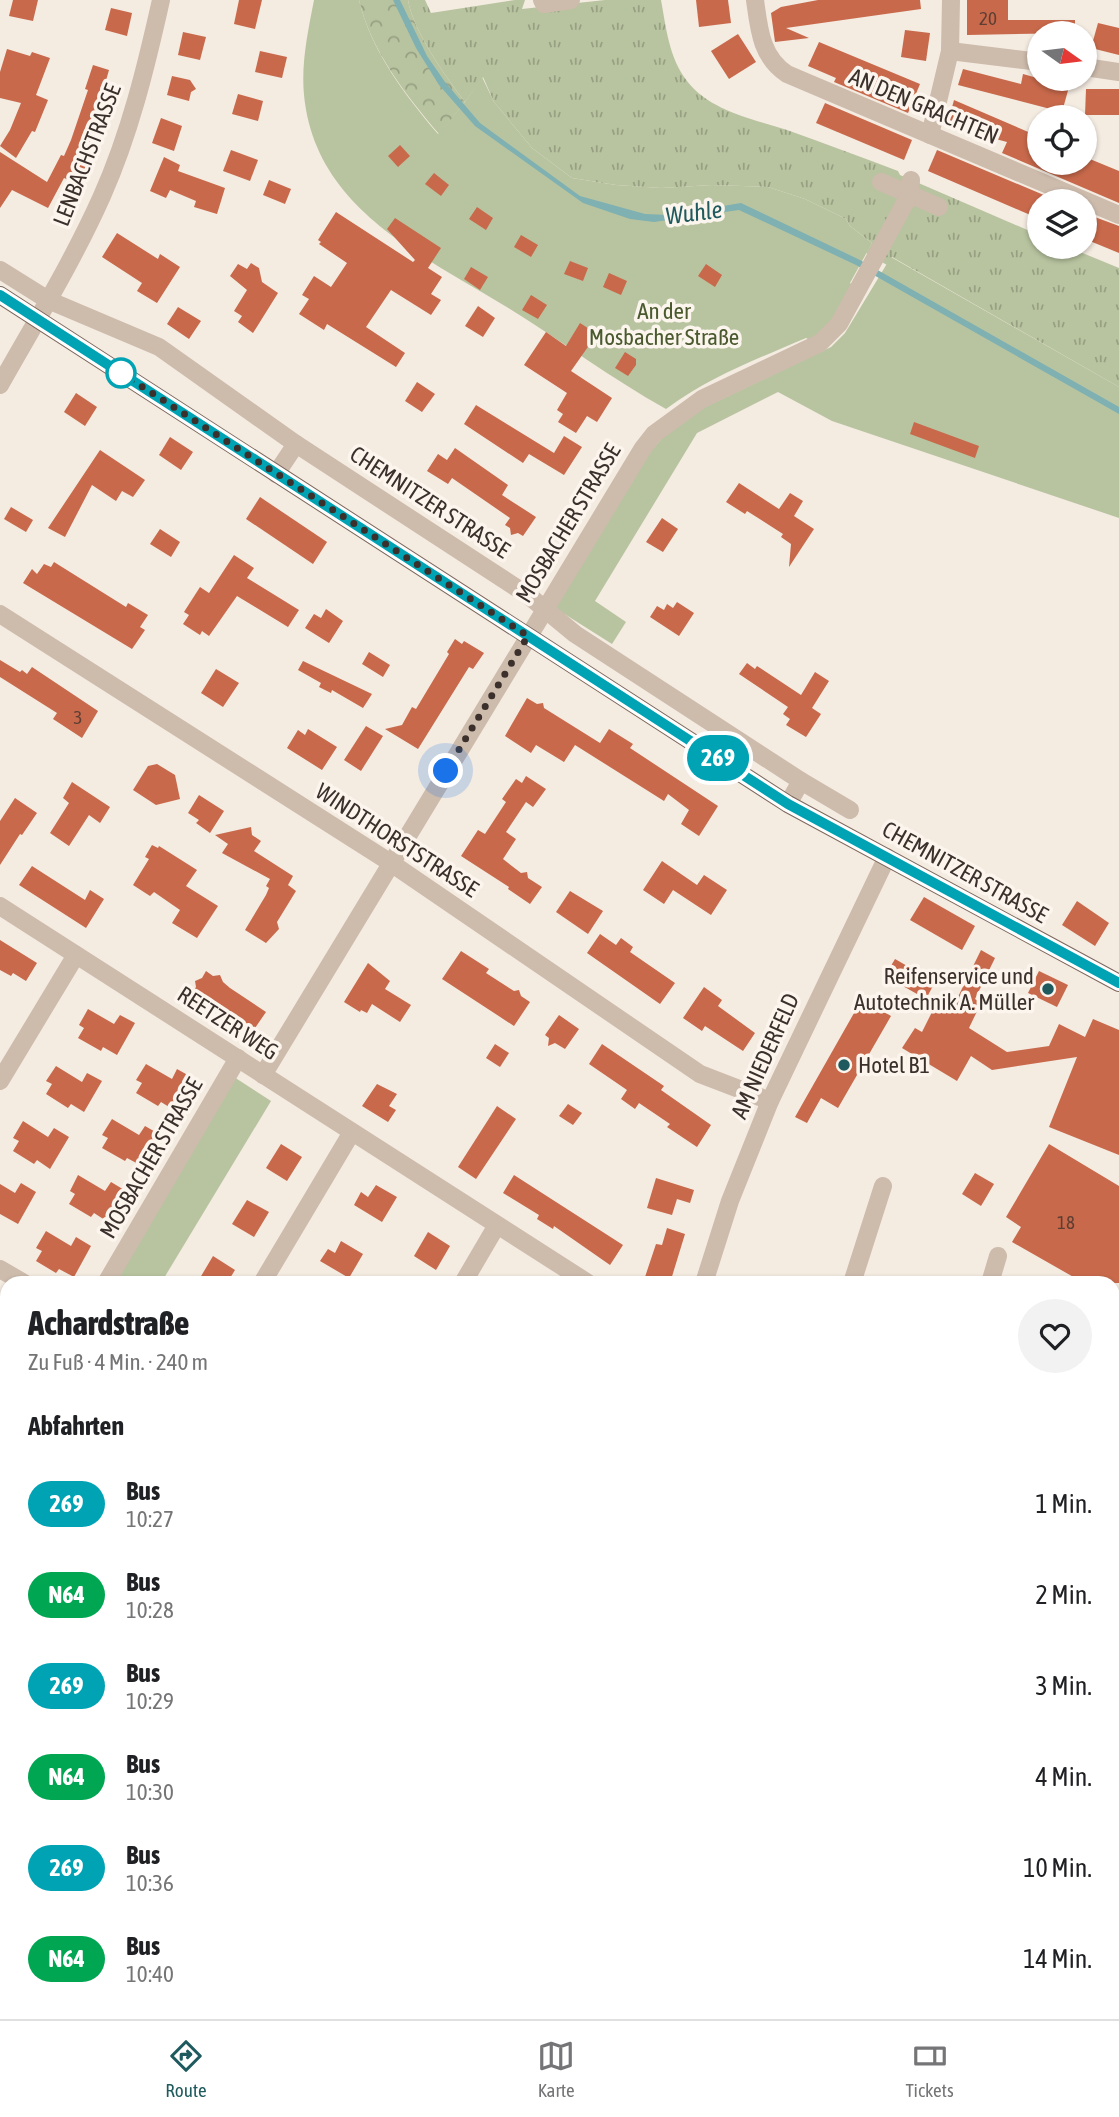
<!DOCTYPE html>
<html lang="de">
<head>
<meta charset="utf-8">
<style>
  :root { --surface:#fff; --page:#f2f2f2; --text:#202124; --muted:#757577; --line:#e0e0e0; --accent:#1f5a5e }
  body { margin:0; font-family:"Asap Condensed",sans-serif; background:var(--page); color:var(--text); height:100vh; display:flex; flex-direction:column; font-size:26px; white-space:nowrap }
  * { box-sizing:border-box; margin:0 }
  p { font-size:23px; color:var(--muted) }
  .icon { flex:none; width:38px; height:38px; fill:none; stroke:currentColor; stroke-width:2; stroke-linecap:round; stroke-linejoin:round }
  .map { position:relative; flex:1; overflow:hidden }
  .panel { position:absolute; left:0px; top:1276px; width:1120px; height:744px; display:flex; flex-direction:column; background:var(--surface); border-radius:21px 21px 0 0; box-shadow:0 2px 5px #0004 }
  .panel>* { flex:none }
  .badge { padding:0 14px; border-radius:23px; font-size:24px; line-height:46px }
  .needle { width:46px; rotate:104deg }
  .fabs { position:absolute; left:1027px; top:21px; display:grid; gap:14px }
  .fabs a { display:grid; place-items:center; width:70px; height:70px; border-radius:50%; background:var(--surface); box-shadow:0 2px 5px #0004; font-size:35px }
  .you { position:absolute; width:35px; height:35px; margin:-18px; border:5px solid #fff; border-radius:50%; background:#1a73e8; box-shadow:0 0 0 10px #1a73e833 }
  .map>.badge { position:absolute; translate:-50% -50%; box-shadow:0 0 0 4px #fff }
  h2 { padding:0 28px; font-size:26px; line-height:63px }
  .round { display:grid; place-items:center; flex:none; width:74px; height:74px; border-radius:37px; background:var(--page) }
  .summary { display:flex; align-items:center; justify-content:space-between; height:119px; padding:0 28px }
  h1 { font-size:33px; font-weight:800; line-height:52px }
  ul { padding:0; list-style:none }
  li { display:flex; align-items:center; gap:21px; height:91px; padding:0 28px }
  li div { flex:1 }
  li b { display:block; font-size:26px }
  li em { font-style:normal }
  li .badge { min-width:77px; font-weight:700; text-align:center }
  .menu { display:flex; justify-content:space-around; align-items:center; height:98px; border-top:2px solid var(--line); background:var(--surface); font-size:19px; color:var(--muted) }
  .menu a { display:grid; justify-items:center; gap:4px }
  .menu .current { color:var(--accent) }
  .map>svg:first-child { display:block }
  .green { fill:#b8c4a0 }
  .forest { fill:url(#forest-crowns) }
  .park { fill:url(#park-tufts) }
  .water { fill:#7fb0b2 }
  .building { fill:#c8694b }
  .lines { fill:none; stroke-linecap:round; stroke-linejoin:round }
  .minor { stroke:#cdbbac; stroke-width:18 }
  .major { stroke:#7d675c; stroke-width:18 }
  .line-casing { stroke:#fff; stroke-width:16 }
  .line { stroke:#00a3b4; stroke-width:10 }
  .walk { stroke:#3b302b; stroke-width:7; stroke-dasharray:0 12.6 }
  .stop-dot { fill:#fff; stroke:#00a3b4; stroke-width:3.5 }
  .poi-dot { fill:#1f5a5e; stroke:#fbf5ee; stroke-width:2.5 }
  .labels { text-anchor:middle; stroke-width:7; stroke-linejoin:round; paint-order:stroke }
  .number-label { font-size:19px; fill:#5e3e33 }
  .street-label { font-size:23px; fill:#3b302b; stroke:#fbf5ee }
  .park-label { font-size:23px; fill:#4a5a2e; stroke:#fbf5ee }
  .poi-label { font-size:23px; fill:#3b302b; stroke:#fbf5ee; text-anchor:end }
  .water-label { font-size:24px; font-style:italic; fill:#1f5a5e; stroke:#fbf5ee }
</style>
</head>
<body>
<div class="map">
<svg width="1119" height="2019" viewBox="0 0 1119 2019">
  <defs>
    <pattern id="forest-crowns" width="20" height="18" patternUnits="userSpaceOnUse" patternTransform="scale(1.75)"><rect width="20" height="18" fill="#b8c4a0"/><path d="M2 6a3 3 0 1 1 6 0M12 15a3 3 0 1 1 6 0" fill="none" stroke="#97a083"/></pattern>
    <pattern id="park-tufts" width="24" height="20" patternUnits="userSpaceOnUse" patternTransform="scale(1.75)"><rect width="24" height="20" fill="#b8c4a0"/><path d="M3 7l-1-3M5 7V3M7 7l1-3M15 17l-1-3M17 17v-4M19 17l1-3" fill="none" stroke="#97a083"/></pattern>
  </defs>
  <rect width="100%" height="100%" fill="#f4ebe1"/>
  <g class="green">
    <path d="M314,0H359C371,51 405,95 438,134L465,102L482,77L494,102L532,148L572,178L616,185L661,188L712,185L768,187L805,199L846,219L850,226L872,243L850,283L854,286L830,328L812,341L806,338C755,360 711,376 666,409C610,378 559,339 505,306C420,254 315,208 304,95C301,63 308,31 314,0Z"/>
    <polygon points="891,257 1119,387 1119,518 832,421 778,392 697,433 595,601 626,622 612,644 555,608 647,456 663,437 699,410 831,347 845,333"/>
    <polygon points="234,1077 271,1101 161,1283 113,1283"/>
    <polygon points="7,1505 7,1563 0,1558 0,1518"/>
    <polygon points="0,1913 7,1918 7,2012 215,2012 225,2019 0,2019"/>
  </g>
  <path class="forest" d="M359,0H408C413,31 446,77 465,102L439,134C406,95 371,51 359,0Z"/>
  <path class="park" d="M408,0H425L431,13L515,0H525L522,9L605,0H661C666,27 669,58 687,81C710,111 753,119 787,130C824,143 861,157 898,171L900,175L1039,235L1040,247H1068L1119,268V387L892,257L887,265L866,253L872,243L850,226L846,219L805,199L768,187L712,185L661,188L616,185L572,178L532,148L494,102L483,77L465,102C446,77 413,31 408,0Z"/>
  <polygon class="water" points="393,0 400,0 427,56 445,82 480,123 580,196 645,214 669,215 741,203 860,260 1119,407 1119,414 856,265 739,210 654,222 630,219 583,203 475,126 439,85 416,48"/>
  <g class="building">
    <polygon points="13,0 38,0 33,21 9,16"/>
    <polygon points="239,0 262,0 255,29 234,24"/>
    <polygon points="696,0 728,0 731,23 699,27"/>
    <polygon points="818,0 920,0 921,9 786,28 809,38 775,42 771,13 781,7"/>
    <polygon points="967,0 1008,0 1008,20 1075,20 1075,33 967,35"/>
    <polygon points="111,8 132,13 127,36 105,30"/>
    <polygon points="1098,23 1119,28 1119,55 1091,48"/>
    <polygon points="905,30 930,33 926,61 901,57"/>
    <polygon points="183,32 206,37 200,60 178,55"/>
    <polygon points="738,34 756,62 729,79 711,51"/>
    <polygon points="819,42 920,84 908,113 834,82 836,78 808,66"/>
    <polygon points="7,49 30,56 32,52 50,58 36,95 48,100 35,132 32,131 16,158 0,146 10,130 21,103 0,98 0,72"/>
    <polygon points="260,51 287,57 282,78 255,72"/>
    <polygon points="93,65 109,70 101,98 108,100 93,149 78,184 64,178 48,208 12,190 0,208 0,152 47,182 61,155 64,156 71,140 88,90 85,89"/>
    <polygon points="963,69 1021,84 1023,74 1069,87 1062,112 958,85"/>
    <polygon points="172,76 190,80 196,89 191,92 189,101 167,95"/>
    <polygon points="1086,89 1119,89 1119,115 1085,115"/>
    <polygon points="238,94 263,101 258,121 232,114"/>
    <polygon points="954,100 1040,137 1040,163 1085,163 1085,157 1119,171 1119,203 1002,153 1007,142 947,126"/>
    <polygon points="825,103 912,140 904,160 816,123"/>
    <polygon points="161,118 182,126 174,151 152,143"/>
    <polygon points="400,145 410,156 398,167 388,156"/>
    <polygon points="231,150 258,160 250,181 223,171"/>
    <polygon points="937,150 1058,201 1040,201 1040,219 1021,211 928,171"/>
    <polygon points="164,157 180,165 178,171 225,188 217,214 194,207 196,201 170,190 166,198 150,191"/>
    <polygon points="434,173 449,185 441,196 425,184"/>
    <polygon points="269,180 291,189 285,204 263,195"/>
    <polygon points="477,207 493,218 486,230 469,219"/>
    <polygon points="336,212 413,262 415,260 387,229 395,218 441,248 428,268 442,277 431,294 441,300 431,315 391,290 366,327 405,353 396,367 327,324 324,330 299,314 309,299 302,295 314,276 331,287 347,263 319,244 321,242 318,240"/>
    <polygon points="1092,216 1119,226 1119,253 1085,239 1085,231"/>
    <polygon points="117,233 158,259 160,254 180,267 157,303 137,291 142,283 102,257"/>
    <polygon points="521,235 538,245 531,257 514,247"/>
    <polygon points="570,261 588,268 583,281 564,274"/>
    <polygon points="251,263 259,268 262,282 278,293 253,333 238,322 242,316 234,311 247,290 230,276 238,264 247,269"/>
    <polygon points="706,264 722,275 715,287 698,276"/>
    <polygon points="471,267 488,277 480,290 464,279"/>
    <polygon points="609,273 627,281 621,295 603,287"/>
    <polygon points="531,295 547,305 538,319 522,310"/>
    <polygon points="478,306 495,318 483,337 465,326"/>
    <polygon points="178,307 201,321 189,339 167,324"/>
    <polygon points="580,323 597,334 571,371 612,398 597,422 587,416 576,433 558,422 563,414 557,410 567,393 524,365 546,332 566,346"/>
    <polygon points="625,352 636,359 636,365 628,376 615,368"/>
    <polygon points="417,382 435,394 422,412 405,401"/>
    <polygon points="76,393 97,407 85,426 64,412"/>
    <polygon points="476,405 554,453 564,436 582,447 564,475 529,454 523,463 464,424"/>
    <polygon points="914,422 979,446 975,458 910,434"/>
    <polygon points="170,437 193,452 181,470 159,455"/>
    <polygon points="455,448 508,485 502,495 536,517 523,536 518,533 511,535 510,528 505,525 510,518 452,478 448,484 427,471 438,454 447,460"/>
    <polygon points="100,450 145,480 133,497 122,491 116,501 92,485 65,537 48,528"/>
    <polygon points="739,483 779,509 790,493 803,501 794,516 814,529 789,567 791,544 781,537 783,534 747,511 745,514 726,502"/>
    <polygon points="260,497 327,542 313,564 246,519"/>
    <polygon points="11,507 33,520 26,532 4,519"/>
    <polygon points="662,518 678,529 663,552 646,542"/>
    <polygon points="160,529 180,542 171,557 150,544"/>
    <polygon points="234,555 254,568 247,578 299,610 288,627 237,596 209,636 202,631 200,635 183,624 189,615 184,612 200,587 209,593"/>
    <polygon points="54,562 126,607 128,603 148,615 140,627 145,630 132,649 23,583 32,569 37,574 44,564 51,567"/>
    <polygon points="677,602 694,613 679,636 650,617 657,606 664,610 667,604 673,608"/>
    <polygon points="326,609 343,621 329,643 305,628 314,614 321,618"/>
    <polygon points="455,639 462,644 464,641 484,653 473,669 469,667 418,749 385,729 402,725 412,707 416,709 449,654 447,652"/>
    <polygon points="369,652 390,665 383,677 362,664"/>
    <polygon points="0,660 20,672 22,670 27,674 32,667 98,711 82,738 53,719 57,713 0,677"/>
    <polygon points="303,661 372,694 363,708 332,690 331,693 319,687 321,683 298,670"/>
    <polygon points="747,663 755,669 757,666 801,695 815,672 829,681 812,708 821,714 806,737 786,725 790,719 783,714 788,707 739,674"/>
    <polygon points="216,669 239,683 223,707 201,693"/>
    <polygon points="527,698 537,704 543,703 544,708 600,743 609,729 633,744 630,748 718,806 699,836 681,824 689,810 668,794 664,801 575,745 564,762 536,745 531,753 505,736"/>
    <polygon points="366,726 383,736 361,771 344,760"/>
    <polygon points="308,729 337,747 322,770 287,748 298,730 305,735"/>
    <polygon points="157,764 175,775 180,799 156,805 133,790 148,766"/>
    <polygon points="526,776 546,789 533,807 526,802 506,832 516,839 503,859 521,873 527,872 528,878 542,887 530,904 508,889 509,887 461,856 478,830 485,834 506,802 502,799 516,779 522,783"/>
    <polygon points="72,782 110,807 100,823 89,815 69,846 50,833 69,803 63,798"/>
    <polygon points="199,795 224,811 210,833 196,823 199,820 188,813"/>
    <polygon points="15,798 37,813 22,835 20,834 0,865 0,821"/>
    <polygon points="251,827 252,835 261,841 254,851 293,876 288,885 296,891 277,922 279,929 266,943 245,930 266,895 269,888 266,886 270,879 222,853 228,844 215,835"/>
    <polygon points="152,845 158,848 159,846 197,870 186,886 218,906 197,938 172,923 180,910 154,892 150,896 133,885 149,859 145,857"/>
    <polygon points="662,861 697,885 704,875 727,890 711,915 673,890 664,904 643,890"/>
    <polygon points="32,866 85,900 90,890 104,899 86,928 19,885"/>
    <polygon points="570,891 603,911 588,934 556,912"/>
    <polygon points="924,897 975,926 962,950 910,920"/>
    <polygon points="1077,901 1109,923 1095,946 1062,925"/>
    <polygon points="600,934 616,945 621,938 633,947 630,952 675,983 660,1004 587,953"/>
    <polygon points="0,940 37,963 26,981 13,973 11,976 0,970"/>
    <polygon points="981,950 995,958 975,999 981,1003 969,1028 1007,1052 1049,1046 1059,1024 1085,1037 1093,1019 1119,1030 1119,1155 1049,1127 1077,1057 992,1070 971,1056 957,1081 902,1048 915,1028 922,1032 939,998 953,1007"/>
    <polygon points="461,951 489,969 486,973 514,991 519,990 521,996 530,1002 514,1026 442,979"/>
    <polygon points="895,959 935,982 926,999 885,976"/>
    <polygon points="368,963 390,981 385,989 411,1005 400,1022 372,1004 367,1013 361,1010 360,1012 344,1002"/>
    <polygon points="206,971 213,976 220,975 223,982 230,988 266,1012 251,1034 191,995 196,987 195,981 202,978"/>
    <polygon points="1039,971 1068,985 1057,1007 1028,993"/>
    <polygon points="704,987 722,1000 718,1006 755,1033 743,1051 705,1026 702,1031 683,1018"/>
    <polygon points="862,999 891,1016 838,1108 821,1098 807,1123 795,1117"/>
    <polygon points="88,1009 114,1024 120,1015 135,1023 117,1055 103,1047 101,1051 78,1038 84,1028 79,1025"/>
    <polygon points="559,1015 579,1029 565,1049 555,1043 548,1046 549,1038 545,1035"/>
    <polygon points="495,1044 509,1053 500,1067 486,1058"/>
    <polygon points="602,1044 664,1086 661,1090 711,1125 697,1147 667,1127 670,1124 639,1103 635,1109 621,1099 627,1090 589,1064"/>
    <polygon points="146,1064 172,1079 177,1069 193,1078 174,1110 161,1102 158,1106 136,1093 142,1083 136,1080"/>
    <polygon points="56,1066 82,1082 87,1073 102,1081 84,1112 71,1104 68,1108 46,1094 52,1084 46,1081"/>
    <polygon points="377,1084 397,1094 389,1106 396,1110 388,1122 362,1106"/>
    <polygon points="568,1104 582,1113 573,1125 559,1116"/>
    <polygon points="497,1106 516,1119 476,1179 458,1167"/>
    <polygon points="112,1119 139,1135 145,1126 159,1134 140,1165 127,1158 125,1161 102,1148 108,1138 102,1135"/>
    <polygon points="23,1121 48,1137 54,1128 69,1137 50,1169 37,1160 34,1164 13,1151 19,1141 13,1138"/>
    <polygon points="281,1144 302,1157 287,1181 266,1168"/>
    <polygon points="1049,1144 1119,1186 1119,1283 1084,1283 1012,1242 1021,1227 1006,1217"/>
    <polygon points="975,1173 994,1184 981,1206 962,1194"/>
    <polygon points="78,1175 105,1191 111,1182 126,1191 108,1222 94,1213 91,1217 69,1204 75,1194 70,1191"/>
    <polygon points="514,1175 623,1245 610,1265 554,1226 553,1229 537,1219 539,1215 503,1193"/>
    <polygon points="656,1178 694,1190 690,1203 677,1199 672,1215 647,1208"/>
    <polygon points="21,1183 36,1192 18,1224 0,1214 0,1184 15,1193"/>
    <polygon points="376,1185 397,1197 382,1222 354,1205 361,1192 368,1197"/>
    <polygon points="247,1200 269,1212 254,1237 232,1224"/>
    <polygon points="667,1228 685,1234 670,1283 643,1283 656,1244 662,1245"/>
    <polygon points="46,1231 71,1246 76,1237 91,1246 74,1277 59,1269 56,1273 36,1261 42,1251 36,1248"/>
    <polygon points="428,1232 450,1246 436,1270 414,1256"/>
    <polygon points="341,1241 363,1254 349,1278 320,1261 328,1249 335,1253"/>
    <polygon points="213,1256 235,1270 227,1283 197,1283"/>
  </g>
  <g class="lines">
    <g class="minor">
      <polyline points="542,0 544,4 571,0"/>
      <path d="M755,0C759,29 761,57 787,74L1119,215"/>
      <polyline points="950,51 1040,62"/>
      <polyline points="1085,67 1119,72"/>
      <polyline points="930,135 950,51 951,0"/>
      <polyline points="881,182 939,207"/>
      <polyline points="0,270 48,300 159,347 296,444 529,596 575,634 801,781 788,804"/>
      <path d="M0,385C35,323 73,261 102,196C130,133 146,67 161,0"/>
      <polyline points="276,474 296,444"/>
      <polyline points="0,614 391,863 700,1074 770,1101"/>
      <polyline points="801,781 850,810"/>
      <polyline points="0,906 588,1283"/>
      <polyline points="263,1075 643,448 654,434 702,399 820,343 839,324 910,194 911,180"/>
      <polyline points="0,1081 76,955"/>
      <polyline points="0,1269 24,1283"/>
      <polyline points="106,1283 238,1058"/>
      <polyline points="262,1283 352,1132"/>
      <polyline points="463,1283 497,1225"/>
      <polyline points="704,1283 730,1201 770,1101 887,857"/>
      <polyline points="852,1283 883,1186"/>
      <polyline points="990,1283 998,1256"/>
      <polyline points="0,1501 7,1489"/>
      <polyline points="1113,1510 1119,1514"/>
      <polyline points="0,1571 7,1576"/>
      <polyline points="1113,1580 1119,1583"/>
      <polyline points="0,1873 7,1877"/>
      <polyline points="231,2012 242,2019"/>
      <polyline points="665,2012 676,2019"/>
      <polyline points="458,2019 461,2012"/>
      <polyline points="808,2019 810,2012"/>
    </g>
    <polyline class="major" points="0,295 788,804 1119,983"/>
  </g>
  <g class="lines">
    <defs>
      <polyline id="line" points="0,295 788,804 1119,983"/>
    </defs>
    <use href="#line" class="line-casing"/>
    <use href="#line" class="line"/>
    <polyline class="walk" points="121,373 528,636 446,771"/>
  </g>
  <circle class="stop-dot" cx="121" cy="373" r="14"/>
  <g class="poi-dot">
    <circle cx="1048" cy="989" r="7"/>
    <circle cx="844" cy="1065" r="7"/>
  </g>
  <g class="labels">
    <g class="number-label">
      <text x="988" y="25">20</text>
      <text x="78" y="724">3</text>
      <text x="1066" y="1229">18</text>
    </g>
    <g class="street-label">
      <text transform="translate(924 106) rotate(23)" y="8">AN DEN GRACHTEN</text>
      <text transform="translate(87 155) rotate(-69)" y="8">LENBACHSTRASSE</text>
      <text transform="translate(430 502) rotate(33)" y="8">CHEMNITZER STRASSE</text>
      <text transform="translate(568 523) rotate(-59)" y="8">MOSBACHER STRASSE</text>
      <text transform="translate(397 840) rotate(33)" y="8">WINDTHORSTSTRASSE</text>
      <text transform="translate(965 872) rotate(29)" y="8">CHEMNITZER STRASSE</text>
      <text transform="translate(228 1023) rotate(33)" y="8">REETZER WEG</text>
      <text transform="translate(765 1056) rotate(-66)" y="8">AM NIEDERFELD</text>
      <text transform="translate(151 1158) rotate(-60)" y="8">MOSBACHER STRASSE</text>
    </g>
    <g class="park-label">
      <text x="664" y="319">An der<tspan x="664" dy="26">Mosbacher Straße</tspan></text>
    </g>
    <g class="poi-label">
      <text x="1034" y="984">Reifenservice und<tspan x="1034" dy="26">Autotechnik A. Müller</tspan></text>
      <text x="858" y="1073" text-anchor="start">Hotel B1</text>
    </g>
    <g class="water-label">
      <text transform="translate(694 213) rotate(-7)" y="8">Wuhle</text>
    </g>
  </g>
</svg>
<div class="fabs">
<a><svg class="needle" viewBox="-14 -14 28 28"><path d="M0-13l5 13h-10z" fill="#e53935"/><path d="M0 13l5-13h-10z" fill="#757577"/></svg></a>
<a><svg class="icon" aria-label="locate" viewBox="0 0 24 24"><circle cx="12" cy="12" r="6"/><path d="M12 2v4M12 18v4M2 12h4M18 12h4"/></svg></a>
<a><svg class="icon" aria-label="layers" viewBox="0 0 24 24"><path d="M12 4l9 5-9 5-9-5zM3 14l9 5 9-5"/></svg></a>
</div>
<div class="you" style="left:446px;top:771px"></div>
<b class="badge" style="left:718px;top:758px;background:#00a3b4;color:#fff">269</b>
<section class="panel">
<div class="summary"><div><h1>Achardstraße</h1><p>Zu Fuß · 4 Min. · 240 m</p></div><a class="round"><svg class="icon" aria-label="heart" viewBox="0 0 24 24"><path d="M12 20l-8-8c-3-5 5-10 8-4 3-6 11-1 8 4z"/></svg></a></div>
<h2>Abfahrten</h2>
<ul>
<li><span class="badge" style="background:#00a3b4;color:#fff">269</span><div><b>Bus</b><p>10:27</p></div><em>1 Min.</em></li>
<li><span class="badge" style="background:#00a651;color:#fff">N64</span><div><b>Bus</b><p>10:28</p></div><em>2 Min.</em></li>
<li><span class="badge" style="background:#00a3b4;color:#fff">269</span><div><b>Bus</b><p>10:29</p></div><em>3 Min.</em></li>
<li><span class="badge" style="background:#00a651;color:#fff">N64</span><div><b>Bus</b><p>10:30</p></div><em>4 Min.</em></li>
<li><span class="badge" style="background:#00a3b4;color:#fff">269</span><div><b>Bus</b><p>10:36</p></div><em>10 Min.</em></li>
<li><span class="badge" style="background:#00a651;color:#fff">N64</span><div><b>Bus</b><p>10:40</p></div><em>14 Min.</em></li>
</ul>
</section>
</div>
<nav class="menu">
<a class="current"><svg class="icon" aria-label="directions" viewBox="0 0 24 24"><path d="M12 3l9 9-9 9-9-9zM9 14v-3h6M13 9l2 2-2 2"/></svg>Route</a>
<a><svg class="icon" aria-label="map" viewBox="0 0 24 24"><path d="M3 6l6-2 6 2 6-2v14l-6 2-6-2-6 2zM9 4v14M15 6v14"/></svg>Karte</a>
<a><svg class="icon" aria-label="tickets" viewBox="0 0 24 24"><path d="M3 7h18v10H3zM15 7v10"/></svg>Tickets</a>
</nav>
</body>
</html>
